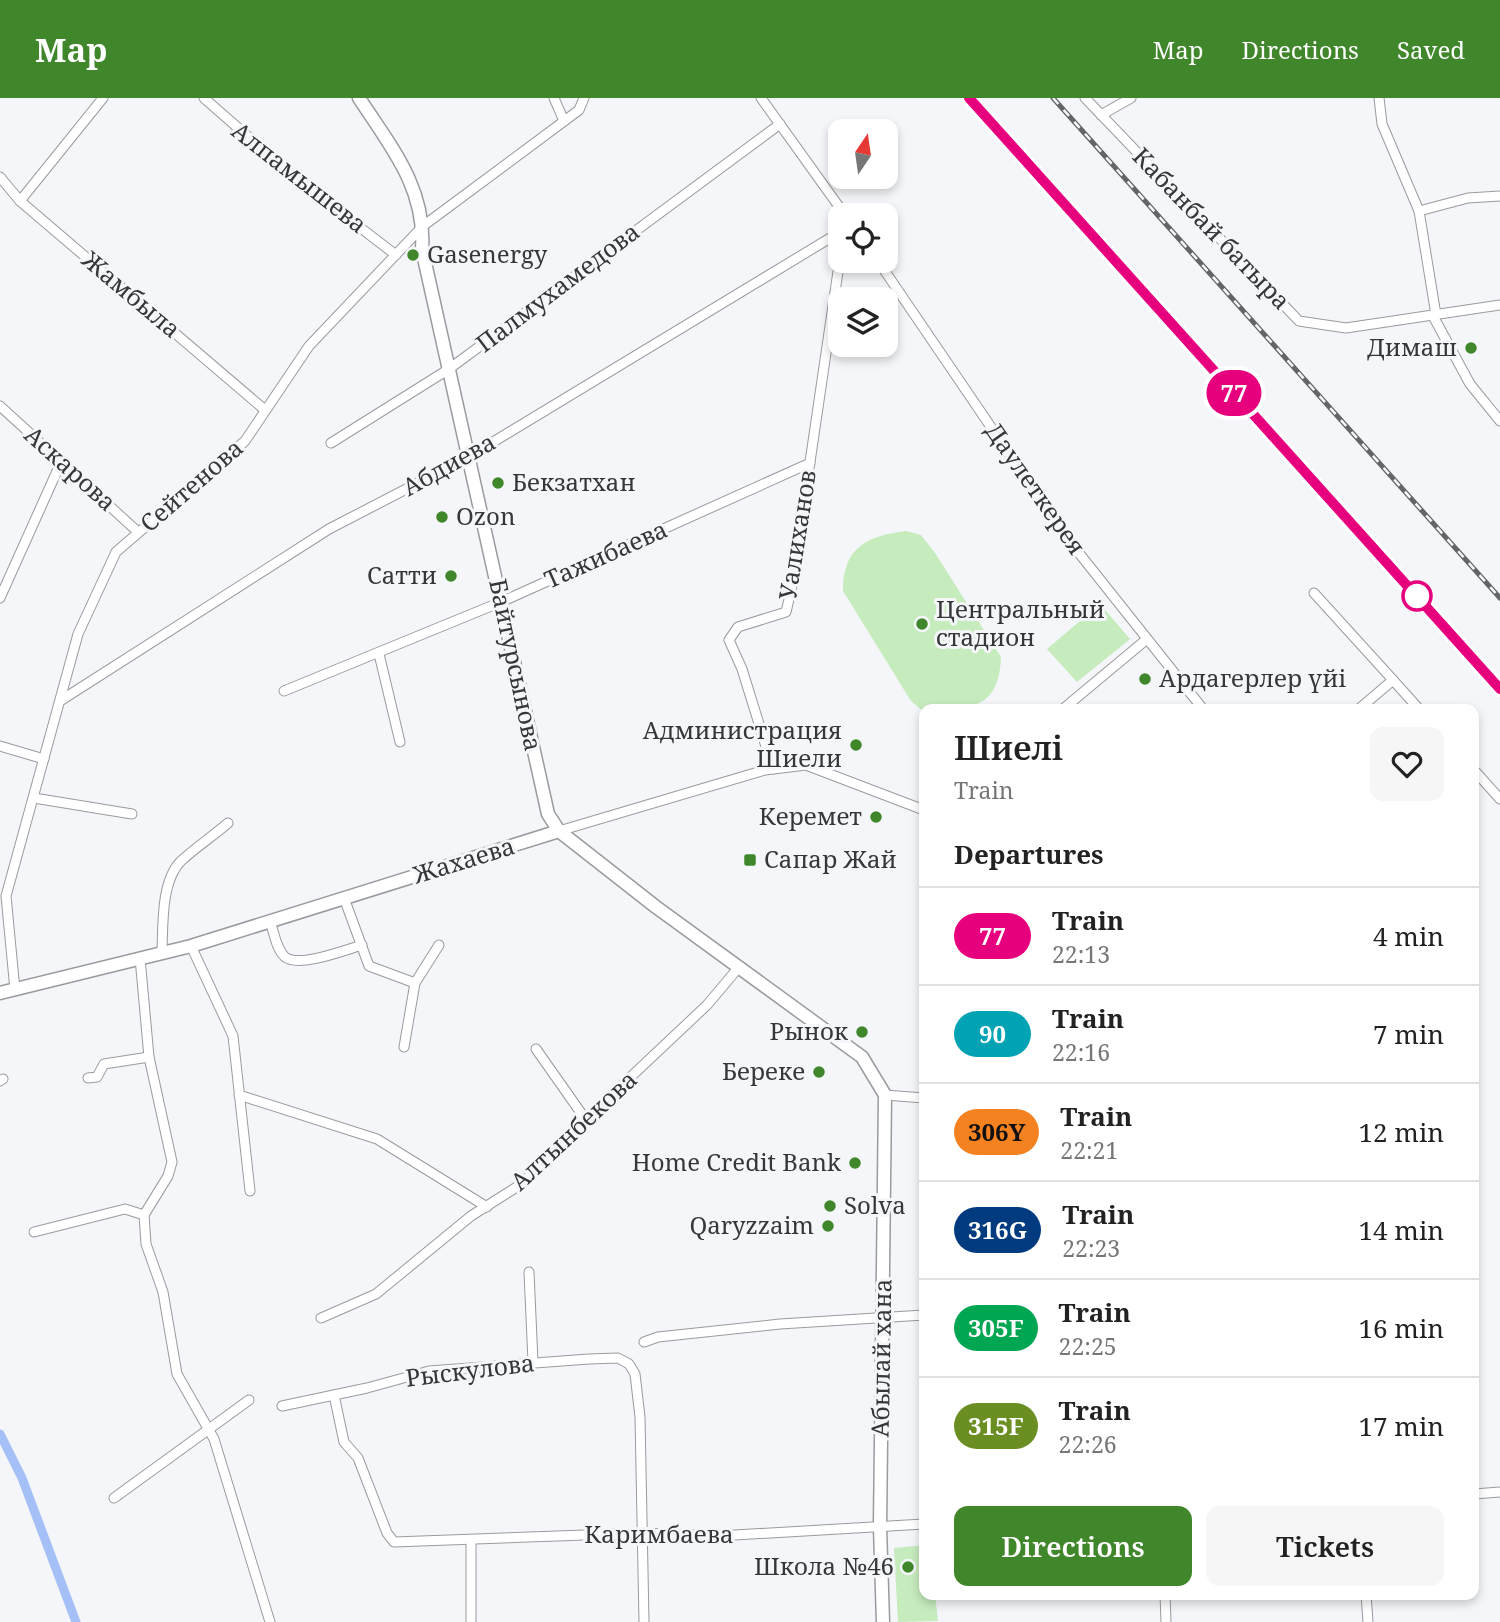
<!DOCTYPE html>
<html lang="en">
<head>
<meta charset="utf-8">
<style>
  :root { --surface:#fff; --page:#f6f6f6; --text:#222; --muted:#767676; --line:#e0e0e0; --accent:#40872c }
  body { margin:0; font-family:"Noto Serif",serif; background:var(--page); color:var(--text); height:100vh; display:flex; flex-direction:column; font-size:26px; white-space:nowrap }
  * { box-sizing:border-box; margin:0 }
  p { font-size:23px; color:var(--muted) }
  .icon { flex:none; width:38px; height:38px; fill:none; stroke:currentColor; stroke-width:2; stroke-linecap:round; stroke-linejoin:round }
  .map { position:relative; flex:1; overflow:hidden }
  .panel { position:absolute; left:919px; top:606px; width:560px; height:896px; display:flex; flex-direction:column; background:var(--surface); border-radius:14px; box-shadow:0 4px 10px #0003 }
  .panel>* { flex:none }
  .badge { padding:0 14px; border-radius:23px; font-size:24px; line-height:46px }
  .needle { width:46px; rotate:13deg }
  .fabs { position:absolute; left:828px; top:21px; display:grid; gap:14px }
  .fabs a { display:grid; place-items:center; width:70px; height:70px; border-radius:14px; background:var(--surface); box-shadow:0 4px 10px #0003; font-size:35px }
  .map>.badge { position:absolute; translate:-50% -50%; box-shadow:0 0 0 4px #fff }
  h2 { padding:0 35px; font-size:26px; line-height:63px }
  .round { display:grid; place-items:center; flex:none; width:74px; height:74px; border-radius:14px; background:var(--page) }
  .summary { display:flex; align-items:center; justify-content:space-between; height:119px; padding:0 35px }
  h1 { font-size:33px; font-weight:600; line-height:52px }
  .primary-button { display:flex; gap:14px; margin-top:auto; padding:14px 35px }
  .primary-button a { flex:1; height:80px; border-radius:14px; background:var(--accent); color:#fff; font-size:28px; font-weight:600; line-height:80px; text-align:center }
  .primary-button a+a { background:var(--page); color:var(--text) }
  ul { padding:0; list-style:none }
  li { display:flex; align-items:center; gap:21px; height:98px; padding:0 35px; border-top:2px solid var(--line) }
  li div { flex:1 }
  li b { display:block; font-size:26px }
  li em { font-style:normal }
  li .badge { min-width:77px; font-weight:700; text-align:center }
  header { display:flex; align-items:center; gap:42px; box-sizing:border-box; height:98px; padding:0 35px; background:var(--accent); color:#fff }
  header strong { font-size:33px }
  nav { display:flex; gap:38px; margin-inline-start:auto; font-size:24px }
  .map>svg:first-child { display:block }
  .green { fill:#c6ebbd }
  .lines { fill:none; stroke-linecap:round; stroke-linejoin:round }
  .canal { stroke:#a5bff7; stroke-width:9 }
  .minor-casing { stroke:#999b9e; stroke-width:11 }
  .tertiary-casing { stroke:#999b9e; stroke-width:15 }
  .secondary-casing { stroke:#999b9e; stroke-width:15 }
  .minor { stroke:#fff; stroke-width:9 }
  .tertiary { stroke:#fff; stroke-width:12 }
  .secondary { stroke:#fff; stroke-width:12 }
  .rail-casing { stroke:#636566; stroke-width:5 }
  .rail { stroke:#f4f6f9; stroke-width:2.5; stroke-dasharray:8; stroke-linecap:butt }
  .line-casing { stroke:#fff; stroke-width:16 }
  .line { stroke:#e6007e; stroke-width:10 }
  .poi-dot { fill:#40872c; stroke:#f4f6f9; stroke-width:2.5 }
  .stop-dot { fill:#fff; stroke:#e6007e; stroke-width:3.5 }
  .labels { text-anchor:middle; stroke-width:6; stroke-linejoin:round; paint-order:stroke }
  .street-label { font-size:24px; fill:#363738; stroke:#f4f6f9 }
  .poi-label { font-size:24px; fill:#363738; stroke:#f4f6f9; text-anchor:end }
</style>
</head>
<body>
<header>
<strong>Map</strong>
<nav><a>Map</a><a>Directions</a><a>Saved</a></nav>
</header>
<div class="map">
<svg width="1500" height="1524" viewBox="0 0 1500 1524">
  <rect width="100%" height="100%" fill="#f4f6f9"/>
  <g class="green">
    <path d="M906,433L921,437L935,455L1001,559C999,614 967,611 924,611V614L911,603L843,493C843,449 867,438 906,433Z"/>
    <polygon points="1100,506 1130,541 1077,584 1047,551"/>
    <polygon points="924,1447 924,1496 935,1496 938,1523 898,1524 894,1450"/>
  </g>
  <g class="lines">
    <polyline class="canal" points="0,1336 22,1380 76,1524"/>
    <defs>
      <g id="minor">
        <polyline points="204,0 293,78 396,157"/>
        <polyline points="554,0 564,23"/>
        <polyline points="761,0 845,117"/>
        <polyline points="1085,0 1299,223 1346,230 1500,207"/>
        <polyline points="1379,0 1382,26 1419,113 1436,217"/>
        <polyline points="1101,17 1131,0"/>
        <polyline points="0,79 20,103 265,312"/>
        <polyline points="20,103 103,0"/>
        <polyline points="1419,113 1468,100 1500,98"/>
        <polyline points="878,163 1063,435 1203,611"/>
        <polyline points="1433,218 1470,286 1500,323"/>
        <polyline points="0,308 138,434"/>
        <polyline points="331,345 449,271 780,26"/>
        <polyline points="1314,495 1393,582"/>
        <polyline points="0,500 62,362"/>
        <polyline points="379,556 400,644"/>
        <polyline points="284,593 501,504 810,365"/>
        <polyline points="60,603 329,431 470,358 840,134"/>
        <polyline points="1063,611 1147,541"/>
        <polyline points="1359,611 1393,582 1419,611"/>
        <polyline points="0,648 44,661"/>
        <polyline points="773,671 742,571 729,542 738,529 786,514 791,493 840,160"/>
        <polyline points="1474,672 1500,701"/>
        <polyline points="34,700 132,716"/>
        <polyline points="559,733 765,672 806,667 924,712"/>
        <polyline points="344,800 369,868 415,885 439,847"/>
        <path d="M270,823C274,834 276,851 285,859C299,870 345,852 362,847"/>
        <polyline points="191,848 233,938 250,1093"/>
        <path d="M162,853C163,827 161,783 181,763C195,750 213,738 228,725"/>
        <polyline points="140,860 149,959 172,1064 168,1078 144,1117 146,1146 163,1194 177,1276 214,1341 270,1524"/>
        <polyline points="15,892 6,798 78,536 116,454 245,343 309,248 423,128 579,12 584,0"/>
        <polyline points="404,949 415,885"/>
        <polyline points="536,951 586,1022"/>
        <polyline points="88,980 97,979 104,966 149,959"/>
        <polyline points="0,983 3,981"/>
        <polyline points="239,997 377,1041 487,1109"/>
        <polyline points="885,997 924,1000"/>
        <polyline points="34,1134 125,1111 144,1117"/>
        <polyline points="529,1174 533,1264"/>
        <polyline points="321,1220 376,1196 471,1118 523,1085 550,1055 707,907 739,869"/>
        <polyline points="644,1244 658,1239 780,1226 924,1217"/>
        <polyline points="334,1297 344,1344 358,1360 387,1435 394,1444 641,1435 718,1438 924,1426"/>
        <polyline points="282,1308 367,1290 429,1273 589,1261 618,1260 629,1266 635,1276 640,1319 644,1524"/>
        <polyline points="1474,1396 1500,1394"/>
        <polyline points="114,1400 249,1302"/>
        <polyline points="471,1443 471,1524"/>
        <polyline points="1165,1496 1166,1524"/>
        <polyline points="1366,1496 1368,1524"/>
      </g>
      <polyline id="tertiary" points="0,895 191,848 559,733"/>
      <path id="secondary" d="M359,0C391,49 426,90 422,151L548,716L559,733L656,809L862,959L885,997L880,1429L883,1524"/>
    </defs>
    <use href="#minor" class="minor-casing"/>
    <use href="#tertiary" class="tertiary-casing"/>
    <use href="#secondary" class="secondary-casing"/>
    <use href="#minor" class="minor"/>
    <use href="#tertiary" class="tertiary"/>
    <use href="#secondary" class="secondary"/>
    <defs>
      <g id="rail">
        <polyline points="969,0 1500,591"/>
        <polyline points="1053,0 1500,500"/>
      </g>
    </defs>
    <use href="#rail" class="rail-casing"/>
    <use href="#rail" class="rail"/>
  </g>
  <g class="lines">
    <defs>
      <polyline id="line" points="969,0 1500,591"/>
    </defs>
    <use href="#line" class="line-casing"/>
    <use href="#line" class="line"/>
  </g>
  <g class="poi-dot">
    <circle cx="413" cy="157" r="7"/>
    <circle cx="1471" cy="250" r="7"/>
    <circle cx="498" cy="385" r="7"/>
    <circle cx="442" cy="419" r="7"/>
    <circle cx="451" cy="478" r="7"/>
    <circle cx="922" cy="526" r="7"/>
    <circle cx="1145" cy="581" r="7"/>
    <circle cx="856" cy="647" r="7"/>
    <circle cx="876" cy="719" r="7"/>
    <rect x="743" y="755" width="14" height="14" rx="3.5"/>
    <circle cx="862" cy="934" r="7"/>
    <circle cx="819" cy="974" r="7"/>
    <circle cx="855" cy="1065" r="7"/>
    <circle cx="830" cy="1108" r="7"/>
    <circle cx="828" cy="1128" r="7"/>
    <circle cx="908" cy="1469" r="7"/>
  </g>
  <circle class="stop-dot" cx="1417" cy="498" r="14"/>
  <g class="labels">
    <g class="street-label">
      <text transform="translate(299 80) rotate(38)" y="8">Алпамышева</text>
      <text transform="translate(1211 131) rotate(46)" y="8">Кабанбай батыра</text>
      <text transform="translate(558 190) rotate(-37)" y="8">Палмухамедова</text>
      <text transform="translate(131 197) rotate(40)" y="8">Жамбыла</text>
      <text transform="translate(449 367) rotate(-29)" y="8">Абдиева</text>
      <text transform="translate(70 371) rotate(42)" y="8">Аскарова</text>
      <text transform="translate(192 388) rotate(-41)" y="8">Сейтенова</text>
      <text transform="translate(1035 391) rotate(55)" y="8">Даулеткерея</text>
      <text transform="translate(798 437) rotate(-81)" y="8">Уалиханов</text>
      <text transform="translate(606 457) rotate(-24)" y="8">Тажибаева</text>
      <text transform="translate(515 567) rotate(78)" y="8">Байтурсынова</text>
      <text transform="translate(464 763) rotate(-17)" y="8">Жахаева</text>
      <text transform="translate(574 1033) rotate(-43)" y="8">Алтынбекова</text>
      <text transform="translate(882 1260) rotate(-89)" y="8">Абылай хана</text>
      <text transform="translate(470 1273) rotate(-7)" y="8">Рыскулова</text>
      <text x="659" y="1445">Каримбаева</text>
    </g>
    <g class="poi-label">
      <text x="427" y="165" text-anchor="start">Gasenergy</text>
      <text x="1457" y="258">Димаш</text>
      <text x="512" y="393" text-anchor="start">Бекзатхан</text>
      <text x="456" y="427" text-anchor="start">Ozon</text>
      <text x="437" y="486">Сатти</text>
      <text x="936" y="520" text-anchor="start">Центральный<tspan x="936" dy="28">стадион</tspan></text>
      <text x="1159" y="589" text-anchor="start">Ардагерлер үйі</text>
      <text x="842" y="641">Администрация<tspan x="842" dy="28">Шиели</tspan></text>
      <text x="862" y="727">Керемет</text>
      <text x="764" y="770" text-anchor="start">Сапар Жай</text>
      <text x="848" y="942">Рынок</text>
      <text x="805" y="982">Береке</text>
      <text x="841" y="1073">Home Credit Bank</text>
      <text x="844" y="1116" text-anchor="start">Solva</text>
      <text x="814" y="1136">Qaryzzaim</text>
      <text x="894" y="1477">Школа №46</text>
    </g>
  </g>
</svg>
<div class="fabs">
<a><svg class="needle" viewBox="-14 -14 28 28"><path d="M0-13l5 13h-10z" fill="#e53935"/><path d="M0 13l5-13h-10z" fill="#767676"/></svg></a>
<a><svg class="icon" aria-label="locate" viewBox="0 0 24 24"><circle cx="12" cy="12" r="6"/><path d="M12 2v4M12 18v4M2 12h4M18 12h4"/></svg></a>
<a><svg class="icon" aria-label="layers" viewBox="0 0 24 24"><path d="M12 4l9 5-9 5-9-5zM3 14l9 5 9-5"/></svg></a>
</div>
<b class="badge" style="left:1234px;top:295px;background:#e6007e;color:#fff">77</b>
<section class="panel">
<div class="summary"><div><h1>Шиелі</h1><p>Train</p></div><a class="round"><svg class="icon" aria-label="heart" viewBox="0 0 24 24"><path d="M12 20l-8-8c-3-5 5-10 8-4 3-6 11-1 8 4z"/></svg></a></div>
<h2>Departures</h2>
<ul>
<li><span class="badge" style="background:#e6007e;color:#fff">77</span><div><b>Train</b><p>22:13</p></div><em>4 min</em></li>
<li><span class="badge" style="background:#00a3b4;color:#fff">90</span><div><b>Train</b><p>22:16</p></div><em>7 min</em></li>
<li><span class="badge" style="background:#f58220;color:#111">306Y</span><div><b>Train</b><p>22:21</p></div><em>12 min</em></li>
<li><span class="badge" style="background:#003b80;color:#fff">316G</span><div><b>Train</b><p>22:23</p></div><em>14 min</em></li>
<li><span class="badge" style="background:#00a651;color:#fff">305F</span><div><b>Train</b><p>22:25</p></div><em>16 min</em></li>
<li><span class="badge" style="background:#6b8e23;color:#fff">315F</span><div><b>Train</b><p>22:26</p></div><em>17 min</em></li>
</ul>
<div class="primary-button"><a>Directions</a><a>Tickets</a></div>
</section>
</div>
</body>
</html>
